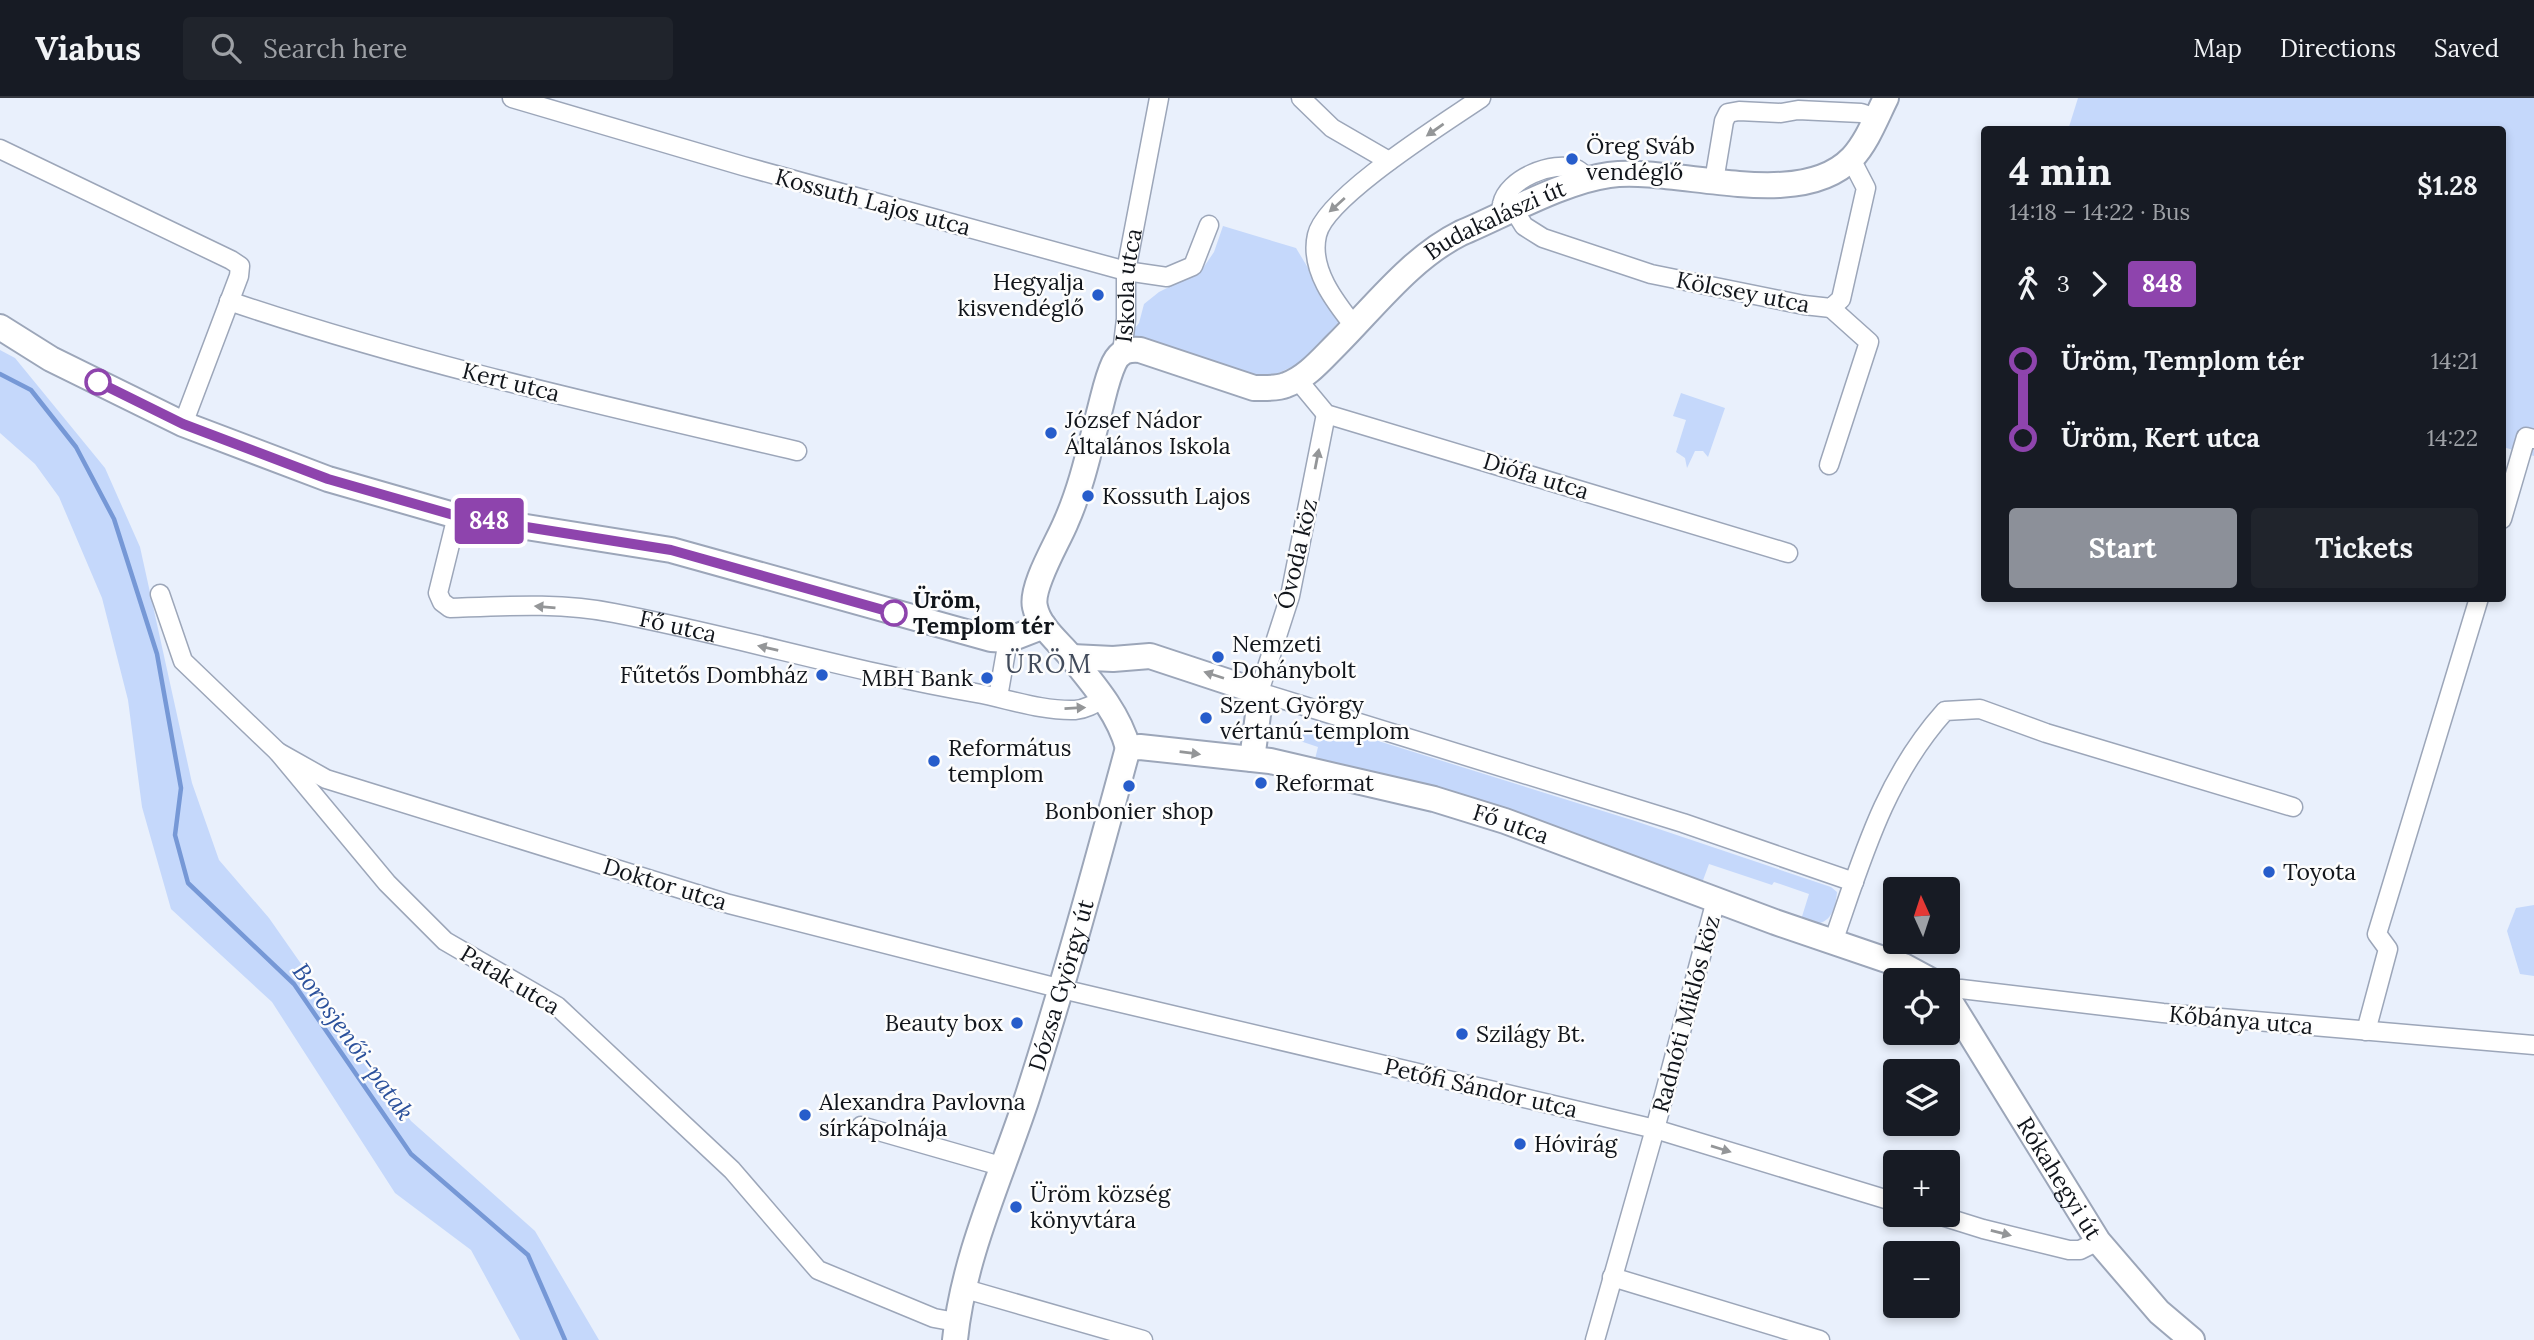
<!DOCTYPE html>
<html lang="en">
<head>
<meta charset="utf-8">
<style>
  :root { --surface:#171b24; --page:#20242c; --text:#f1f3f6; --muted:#9ea1a6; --line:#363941; --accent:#8c9099 }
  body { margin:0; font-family:Lora,serif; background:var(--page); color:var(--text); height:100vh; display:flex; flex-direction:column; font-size:26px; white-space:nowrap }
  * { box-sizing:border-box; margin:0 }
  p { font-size:23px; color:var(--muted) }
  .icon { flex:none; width:38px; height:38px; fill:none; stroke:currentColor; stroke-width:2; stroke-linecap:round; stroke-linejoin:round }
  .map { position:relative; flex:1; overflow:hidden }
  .panel { position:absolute; left:1981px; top:28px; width:525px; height:476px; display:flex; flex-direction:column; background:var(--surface); border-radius:7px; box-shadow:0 4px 10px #0003 }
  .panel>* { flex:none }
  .badge { padding:0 14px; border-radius:5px; font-size:24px; line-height:46px }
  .needle { width:46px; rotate:357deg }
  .fabs { position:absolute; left:1883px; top:779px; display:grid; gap:14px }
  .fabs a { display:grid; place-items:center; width:77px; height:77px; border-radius:7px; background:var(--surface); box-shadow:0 4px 10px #0003; font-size:35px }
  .map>.badge { position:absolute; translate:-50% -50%; box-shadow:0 0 0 4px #fff }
  .legs { display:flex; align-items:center; gap:10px; height:77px; padding:0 28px; font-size:23px }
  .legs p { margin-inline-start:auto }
  .head { display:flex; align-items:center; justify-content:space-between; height:119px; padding:0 28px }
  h1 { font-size:38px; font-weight:700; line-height:52px }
  .cta { display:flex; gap:14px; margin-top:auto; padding:14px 28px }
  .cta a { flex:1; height:80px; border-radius:7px; background:var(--accent); color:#fff; font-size:28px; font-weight:700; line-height:80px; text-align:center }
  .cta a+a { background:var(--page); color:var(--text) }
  ul { padding:0 28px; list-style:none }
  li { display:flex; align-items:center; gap:24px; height:77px; font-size:26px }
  li i { display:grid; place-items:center; width:10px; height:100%; margin:0 9px; background:currentColor }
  li i::after { content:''; width:18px; height:18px; margin:-9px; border:5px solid; border-radius:50%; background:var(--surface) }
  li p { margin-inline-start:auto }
  li:first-child i { background:linear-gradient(#0000 50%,currentColor 0) }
  li:last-child i { background:linear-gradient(currentColor 50%,#0000 0) }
  header { display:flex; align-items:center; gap:42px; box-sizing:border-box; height:98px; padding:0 35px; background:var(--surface); border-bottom:2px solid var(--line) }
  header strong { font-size:33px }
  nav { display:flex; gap:38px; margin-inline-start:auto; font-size:24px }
  .search { width:490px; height:63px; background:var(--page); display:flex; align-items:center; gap:18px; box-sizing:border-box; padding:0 24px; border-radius:7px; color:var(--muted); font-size:26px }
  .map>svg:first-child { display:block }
  .green { fill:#c5d8fb }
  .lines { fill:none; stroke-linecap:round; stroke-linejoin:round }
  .stream { stroke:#7698d6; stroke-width:4.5 }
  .street-casing { stroke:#9ca6b9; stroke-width:21 }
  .secondary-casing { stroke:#9ca6b9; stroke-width:28 }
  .street { stroke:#fff; stroke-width:18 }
  .secondary { stroke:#fff; stroke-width:24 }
  .oneway { fill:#949698 }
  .line-1-casing { stroke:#fff; stroke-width:16 }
  .line-1 { stroke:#8e44ad; stroke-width:10 }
  .poi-dot { fill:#275dcb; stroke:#fdfdfd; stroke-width:2.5 }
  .stop-1-dot { fill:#fff; stroke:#8e44ad; stroke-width:3.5 }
  .labels { text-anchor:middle; stroke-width:5; stroke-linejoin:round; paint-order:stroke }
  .poi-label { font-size:23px; fill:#11151b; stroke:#fdfdfd; text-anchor:start }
  .street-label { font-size:23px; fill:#11151b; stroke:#fdfdfd }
  .stop-label { font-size:23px; font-weight:bold; fill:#11151b; stroke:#fdfdfd; text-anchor:start }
  .water-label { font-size:24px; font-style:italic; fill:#2a509b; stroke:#fdfdfd }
  .quarter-label { font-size:26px; letter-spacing:2px; fill:#414a5a; stroke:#fdfdfd }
</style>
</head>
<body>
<header>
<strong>Viabus</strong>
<div class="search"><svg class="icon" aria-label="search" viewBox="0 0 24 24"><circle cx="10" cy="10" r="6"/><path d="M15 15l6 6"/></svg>Search here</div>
<nav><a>Map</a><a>Directions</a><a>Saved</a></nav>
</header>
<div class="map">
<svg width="2534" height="1242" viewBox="0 0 2534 1242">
  <rect width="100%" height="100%" fill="#e9f0fc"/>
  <g class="green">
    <polygon points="2078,0 2534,0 2534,358 2503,349 2502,32 2068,32"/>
    <polygon points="1223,128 1296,150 1340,223 1302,264 1270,279 1242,274 1140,244 1131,235 1139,225 1144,206 1159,194 1201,173 1214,154"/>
    <polygon points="0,252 15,260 105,370 140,449 192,685 219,762 269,820 411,1023 535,1133 599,1242 520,1242 471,1152 395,1095 272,904 171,811 142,709 128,602 102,500 59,399 35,366 0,335"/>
    <polygon points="1681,295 1725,310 1708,359 1703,353 1695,353 1687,370 1685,360 1676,354 1686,322 1673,318"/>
    <path d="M1286,627L1318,637L1327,627L1635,723L1831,789L1837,794C1835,820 1825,830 1800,825L1809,796L1774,784L1772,787L1709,766L1702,785L1314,665L1318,649L1282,637Z"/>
    <polygon points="2534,807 2534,878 2520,876 2507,833 2516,810"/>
  </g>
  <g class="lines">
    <polyline class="stream" points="0,276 31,292 76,349 114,421 157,556 181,690 175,737 188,785 294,886 411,1056 528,1157 565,1242"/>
    <defs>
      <g id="street">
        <polyline points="512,0 743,68 1126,173 1167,179 1193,168 1209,127"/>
        <polyline points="1301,0 1332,30 1389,63"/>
        <polyline points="0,51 231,162 240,168 239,178 183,326"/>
        <polyline points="1714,83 1724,23 1728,15 1739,13 1781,15 1798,12 1861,15 1876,20"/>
        <polyline points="1514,112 1524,128 1543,140 1651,176 1804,207 1831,210 1841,201 1866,90 1851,61"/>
        <path d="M1502,118C1502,114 1501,110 1502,106C1507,81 1553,62 1576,71C1581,73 1585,78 1589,81"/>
        <path d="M229,203C415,266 606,308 797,353"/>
        <path d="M1355,229C1335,204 1309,171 1317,137C1325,99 1446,24 1481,0"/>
        <path id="s1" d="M1122,255L1126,221V173L1159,0"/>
        <polyline points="1297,281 1326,316 1788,455"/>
        <polyline points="1326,316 1290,498 1259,594 1683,725 1854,784"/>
        <polyline points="1829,367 1869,244 1831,210"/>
        <path id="s2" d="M457,418L438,495L442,504L450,510C504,508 561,504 614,515C735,538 854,574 976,595C1009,601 1041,613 1075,612C1086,611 1094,606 1104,600"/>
        <polyline points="2502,421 2526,339 2534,341"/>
        <polyline points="160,496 183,563 278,654 387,785 445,843 557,908 732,1072 818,1172 934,1220 956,1224"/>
        <polyline points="998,599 1008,542"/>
        <polyline points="278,654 326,681 729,806 1062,891 1655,1031 1895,1104"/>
        <path d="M1833,844C1862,761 1884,681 1945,613L1980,611L2046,635L2293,709"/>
        <polyline points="1948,892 1961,891 2163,915 2534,947"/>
        <polyline points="2366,933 2388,851 2377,836 2479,500"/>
        <polyline points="861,1028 1004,1069"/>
        <polyline points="1935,1116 1983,1131 2069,1152 2080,1152 2098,1143"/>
        <polyline points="1612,1179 1820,1242"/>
        <polyline points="962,1190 1143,1242"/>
        <polyline points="1595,1242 1655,1031 1716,802"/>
      </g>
      <g id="secondary">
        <polyline points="0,229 51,261 183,326 328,381 457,418 671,452 991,541 1008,542 1044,528"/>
        <polyline points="1072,559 1113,561 1150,558 1259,594 1260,602 1252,661"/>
        <path id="s3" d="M1128,650C1119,616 1094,587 1072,560C1059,544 1039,529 1035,509C1030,489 1058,444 1066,424C1082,388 1090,349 1100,311C1104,296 1107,280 1114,265C1120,253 1128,251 1140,252L1254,290C1264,290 1276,291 1286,287C1306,280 1321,262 1336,247C1375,208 1411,160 1461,135C1504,117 1564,83 1609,77C1677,68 1799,115 1852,60C1867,44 1876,20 1886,0"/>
        <path id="s4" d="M1128,650L1140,649L1270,663L1434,701L1505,723L1775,824L1904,868L1930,882"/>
        <path id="s5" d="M1948,900L2098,1143L2159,1214L2192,1242"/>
        <path id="s6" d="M955,1242C963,1160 1000,1081 1026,1003C1064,886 1096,768 1128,650"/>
      </g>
    </defs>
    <use href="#street" class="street-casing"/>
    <use href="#secondary" class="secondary-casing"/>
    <use href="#street" class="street"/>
    <use href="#secondary" class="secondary"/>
  </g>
  <defs><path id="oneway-solid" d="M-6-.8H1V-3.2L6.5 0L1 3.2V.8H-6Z" transform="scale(1.75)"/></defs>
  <g class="oneway">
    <use href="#oneway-solid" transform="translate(1435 32) rotate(145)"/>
    <use href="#oneway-solid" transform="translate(1337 107) rotate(138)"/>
    <use href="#oneway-solid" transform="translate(1317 361) rotate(-79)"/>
    <use href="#oneway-solid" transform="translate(545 509) rotate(-175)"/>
    <use href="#oneway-solid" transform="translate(768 550) rotate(-167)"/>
    <use href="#oneway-solid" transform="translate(1214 577) rotate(-162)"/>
    <use href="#oneway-solid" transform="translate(1075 610) rotate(-3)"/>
    <use href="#oneway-solid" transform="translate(1190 655) rotate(7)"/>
    <use href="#oneway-solid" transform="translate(1721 1051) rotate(17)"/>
    <use href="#oneway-solid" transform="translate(2001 1135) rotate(14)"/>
  </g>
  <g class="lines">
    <defs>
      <polyline id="line-1" points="98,284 183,326 328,381 457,418 671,452 894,515"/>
    </defs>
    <use href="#line-1" class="line-1-casing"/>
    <use href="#line-1" class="line-1"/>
  </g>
  <g class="poi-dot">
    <circle cx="1572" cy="61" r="7"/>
    <circle cx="1098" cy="197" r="7"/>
    <circle cx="1051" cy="335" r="7"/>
    <circle cx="1088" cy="398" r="7"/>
    <circle cx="1218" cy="559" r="7"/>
    <circle cx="822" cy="577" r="7"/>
    <circle cx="987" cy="580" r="7"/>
    <circle cx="1206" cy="620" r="7"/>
    <circle cx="934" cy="663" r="7"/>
    <circle cx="1261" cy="685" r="7"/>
    <circle cx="1129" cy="688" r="7"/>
    <circle cx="2269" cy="774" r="7"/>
    <circle cx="1017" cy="925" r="7"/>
    <circle cx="1462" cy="936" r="7"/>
    <circle cx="805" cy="1017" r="7"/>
    <circle cx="1520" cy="1046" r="7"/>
    <circle cx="1016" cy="1109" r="7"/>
  </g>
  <g class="stop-1-dot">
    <circle cx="98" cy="284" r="12"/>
    <circle cx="894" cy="515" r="12"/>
  </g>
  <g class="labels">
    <g class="poi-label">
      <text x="1586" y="56">Öreg Sváb<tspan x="1586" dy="26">vendéglő</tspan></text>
      <text x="1084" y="192" text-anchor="end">Hegyalja<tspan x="1084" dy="26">kisvendéglő</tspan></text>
      <text x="1065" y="330">József Nádor<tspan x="1065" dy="26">Általános Iskola</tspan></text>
      <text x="1102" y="406">Kossuth Lajos</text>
      <text x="1232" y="554">Nemzeti<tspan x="1232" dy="26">Dohánybolt</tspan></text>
      <text x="808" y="585" text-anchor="end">Fűtetős Dombház</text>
      <text x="973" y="588" text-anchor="end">MBH Bank</text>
      <text x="1220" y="615">Szent György<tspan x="1220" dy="26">vértanú-templom</tspan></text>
      <text x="948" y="658">Református<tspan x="948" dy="26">templom</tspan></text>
      <text x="1275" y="693">Reformat</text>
      <text x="1129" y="721" text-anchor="middle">Bonbonier shop</text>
      <text x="2283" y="782">Toyota</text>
      <text x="1003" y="933" text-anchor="end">Beauty box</text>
      <text x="1476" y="944">Szilágy Bt.</text>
      <text x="819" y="1012">Alexandra Pavlovna<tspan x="819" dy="26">sírkápolnája</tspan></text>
      <text x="1534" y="1054">Hóvirág</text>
      <text x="1030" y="1104">Üröm község<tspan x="1030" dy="26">könyvtára</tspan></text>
    </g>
    <g class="street-label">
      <text transform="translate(873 104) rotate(15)" y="8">Kossuth Lajos utca</text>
      <text dy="8" stroke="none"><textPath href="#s3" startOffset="882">Budakalászi út</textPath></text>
      <text dy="8" stroke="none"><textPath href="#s1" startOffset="68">Iskola utca</textPath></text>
      <text transform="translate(1743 194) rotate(11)" y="8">Kölcsey utca</text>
      <text transform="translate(511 284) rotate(14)" y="8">Kert utca</text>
      <text transform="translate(1536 378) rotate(17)" y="8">Diófa utca</text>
      <text transform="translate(1297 456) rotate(-77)" y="8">Óvoda köz</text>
      <text dy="8" stroke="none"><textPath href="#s2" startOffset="329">Fő utca</textPath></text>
      <text dy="8" stroke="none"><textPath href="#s4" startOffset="392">Fő utca</textPath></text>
      <text transform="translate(665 786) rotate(17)" y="8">Doktor utca</text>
      <text transform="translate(510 882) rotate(31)" y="8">Patak utca</text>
      <text dy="8" stroke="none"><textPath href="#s6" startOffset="371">Dózsa György út</textPath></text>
      <text transform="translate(1686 916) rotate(-75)" y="8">Radnóti Miklós köz</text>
      <text transform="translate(2241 922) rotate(5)" y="8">Kőbánya utca</text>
      <text transform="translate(1481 990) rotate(13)" y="8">Petőfi Sándor utca</text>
      <text dy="8" stroke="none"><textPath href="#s5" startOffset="212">Rókahegyi út</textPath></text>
    </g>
    <g class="stop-label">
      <text x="913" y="510">Üröm,<tspan x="913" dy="26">Templom tér</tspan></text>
    </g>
    <g class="water-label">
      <text transform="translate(353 944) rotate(54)" y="8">Borosjenői-patak</text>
    </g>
    <g class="quarter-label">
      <text x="1049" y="575">ÜRÖM</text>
    </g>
  </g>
</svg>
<div class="fabs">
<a><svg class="needle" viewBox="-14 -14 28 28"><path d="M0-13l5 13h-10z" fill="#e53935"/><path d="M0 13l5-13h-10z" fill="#9ea1a6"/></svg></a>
<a><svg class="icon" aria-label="locate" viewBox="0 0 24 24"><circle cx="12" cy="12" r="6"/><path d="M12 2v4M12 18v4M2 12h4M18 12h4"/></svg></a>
<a><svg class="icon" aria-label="layers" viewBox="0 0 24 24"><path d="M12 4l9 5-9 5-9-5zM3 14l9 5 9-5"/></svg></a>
<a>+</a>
<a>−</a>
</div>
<b class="badge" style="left:489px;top:423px;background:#8e44ad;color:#fff">848</b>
<section class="panel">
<div class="head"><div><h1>4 min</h1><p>14:18 – 14:22 · Bus</p></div><b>$1.28</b></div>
<div class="legs"><svg class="icon" aria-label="walk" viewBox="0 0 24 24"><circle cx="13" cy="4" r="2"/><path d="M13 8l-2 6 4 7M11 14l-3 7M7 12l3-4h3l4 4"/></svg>3<svg class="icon" aria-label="forward" viewBox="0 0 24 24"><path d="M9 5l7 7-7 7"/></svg><b class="badge" style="background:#8e44ad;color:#fff">848</b></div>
<ul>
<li><i style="color:#8e44ad"></i><b>Üröm, Templom tér</b><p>14:21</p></li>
<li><i style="color:#8e44ad"></i><b>Üröm, Kert utca</b><p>14:22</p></li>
</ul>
<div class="cta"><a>Start</a><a>Tickets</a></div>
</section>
</div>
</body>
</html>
